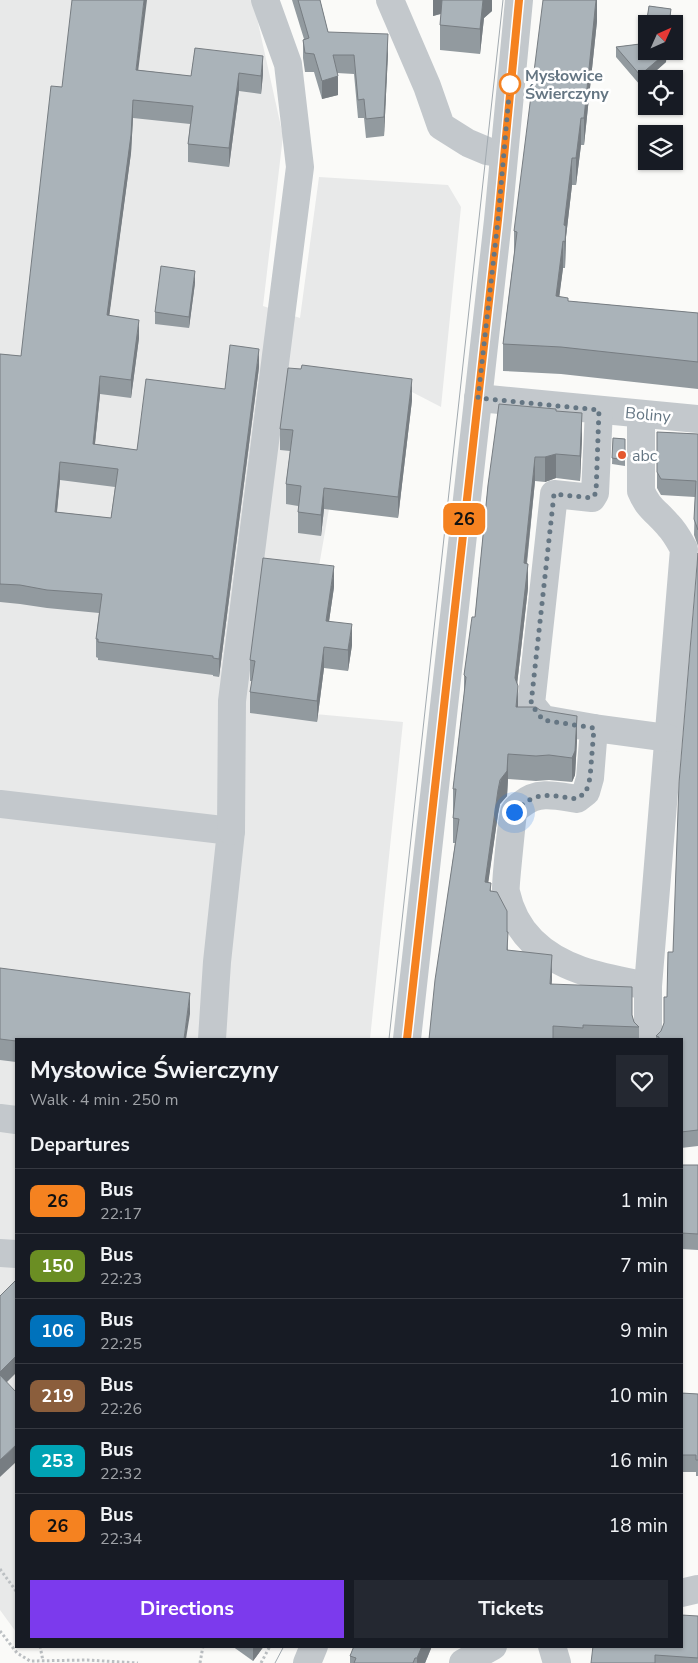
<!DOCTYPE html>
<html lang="en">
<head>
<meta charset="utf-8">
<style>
  :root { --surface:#171b24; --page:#242831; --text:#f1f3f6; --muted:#9ea1a6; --line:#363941; --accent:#7c3aed }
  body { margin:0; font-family:"Nunito Sans",sans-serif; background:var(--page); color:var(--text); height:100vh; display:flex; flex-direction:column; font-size:19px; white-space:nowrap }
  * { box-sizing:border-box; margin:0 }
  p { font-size:16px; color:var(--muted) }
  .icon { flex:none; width:28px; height:28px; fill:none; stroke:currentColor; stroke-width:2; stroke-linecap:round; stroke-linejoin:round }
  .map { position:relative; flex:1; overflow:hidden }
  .panel { position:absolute; left:15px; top:1038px; width:668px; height:610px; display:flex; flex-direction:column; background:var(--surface); border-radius:0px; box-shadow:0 1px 4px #0004 }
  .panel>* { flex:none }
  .badge { padding:0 10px; border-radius:8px; font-size:18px; line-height:32px }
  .needle { width:32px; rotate:45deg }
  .controls { position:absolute; left:638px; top:15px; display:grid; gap:10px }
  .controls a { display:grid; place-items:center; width:45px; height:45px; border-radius:0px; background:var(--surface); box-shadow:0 1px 4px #0004; font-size:25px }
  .you { position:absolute; width:25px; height:25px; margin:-12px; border:4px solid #fff; border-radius:50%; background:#1a73e8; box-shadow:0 0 0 8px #1a73e833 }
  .map>.badge { position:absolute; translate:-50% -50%; box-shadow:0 0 0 2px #fff }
  h2 { padding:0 15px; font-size:19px; line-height:45px }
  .round { display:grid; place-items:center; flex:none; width:52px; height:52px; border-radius:0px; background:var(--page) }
  .headline { display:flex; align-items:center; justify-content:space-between; height:85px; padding:0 15px }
  h1 { font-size:24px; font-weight:700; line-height:38px }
  .cta { display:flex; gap:10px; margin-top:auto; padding:10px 15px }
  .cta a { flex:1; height:58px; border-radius:0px; background:var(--accent); color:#fff; font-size:20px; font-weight:700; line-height:58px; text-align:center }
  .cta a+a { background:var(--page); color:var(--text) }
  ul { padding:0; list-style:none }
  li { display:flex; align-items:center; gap:15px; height:65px; padding:0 15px; border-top:1px solid var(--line) }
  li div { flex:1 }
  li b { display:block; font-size:19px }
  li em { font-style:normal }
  li .badge { min-width:55px; font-weight:700; text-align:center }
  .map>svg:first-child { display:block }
  .built { fill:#e8e9e9 }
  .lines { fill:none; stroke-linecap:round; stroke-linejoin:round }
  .path { stroke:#bbbfc2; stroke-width:3; stroke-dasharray:2.5 2.5; stroke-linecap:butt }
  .minor { stroke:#c3c8cc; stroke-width:28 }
  .tram { stroke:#a2aab0; stroke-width:1 }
  .wall { fill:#929a9f; fill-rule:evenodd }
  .shaded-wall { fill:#777d82 }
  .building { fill:#aab3b9; stroke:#777d82; fill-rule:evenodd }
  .line-casing { stroke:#fff; stroke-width:11 }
  .line { stroke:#f58220; stroke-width:8 }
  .walk { stroke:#657683; stroke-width:5; stroke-dasharray:0 9 }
  .stop-dot { fill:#fff; stroke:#f58220; stroke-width:2.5 }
  .poi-dot { fill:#e4572e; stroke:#fff; stroke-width:2 }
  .labels { text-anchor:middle; stroke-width:5; stroke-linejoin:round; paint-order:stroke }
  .stop-label { font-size:16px; font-weight:bold; fill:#657683; stroke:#fff; text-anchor:start }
  .street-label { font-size:16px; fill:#657683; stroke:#fff }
  .poi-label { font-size:16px; fill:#657683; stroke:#fff; text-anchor:start }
</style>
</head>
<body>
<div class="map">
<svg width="698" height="1663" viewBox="0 0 698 1663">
  <rect width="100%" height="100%" fill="#fafaf8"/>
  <polygon class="built" points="0,0 253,0 283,136 263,306 300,318 319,177 448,185 461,207 441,407 412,392 399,514 329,509 316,583 315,714 403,722 370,1039 16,1039 16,1632 0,1610"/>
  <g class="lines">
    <g class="path">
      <polyline points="0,1569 16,1591"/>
      <polyline points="0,1631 17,1653 30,1661 87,1660 138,1663"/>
      <polyline points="40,1646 43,1661"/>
      <polyline points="200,1663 203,1646"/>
      <polyline points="261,1663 270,1646"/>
    </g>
    <g class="minor">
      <polyline points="390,0 427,86 441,126 468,143 487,151 503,154"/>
      <polyline points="478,398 698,419"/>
      <path d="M599,410L595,493L592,498L554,494L531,704L543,719L594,728L590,778L586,792L577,799C558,796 538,790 522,804C520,805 515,809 514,812C512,816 505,887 506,892C510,911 518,927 532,941C563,972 608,978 648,986"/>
      <path d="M641,414V491C648,508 656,511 668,525C675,532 679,540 684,549L648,986V1039"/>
      <polyline points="594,728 668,738"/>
      <polyline points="0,804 231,831 217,962 212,1039"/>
      <polyline points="231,831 232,701 300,167 288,64 265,0"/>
      <polyline points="407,1039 498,220 519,0"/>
      <polyline points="0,1118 16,1120"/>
      <polyline points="0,1253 16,1254"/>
      <polyline points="681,1593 698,1589"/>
      <polyline points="552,1646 557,1663"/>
      <polyline points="307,1663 314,1646"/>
      <polyline points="463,1663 493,1646"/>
    </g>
    <g class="tram">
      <polyline points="389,1039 503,0"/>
      <polyline points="275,1663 284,1646"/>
    </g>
  </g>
  <g class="wall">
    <polygon points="292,0 320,0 328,32 388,53 384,136 366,138 364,118 358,118 354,74 337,73 338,95 322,99 314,72 305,72 303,58 303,40 304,39"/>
    <polygon points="433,0 492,0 492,11 484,18 480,54 440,50 440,25 441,14 433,16"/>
    <polygon points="597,0 597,21 584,145 581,145 576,185 572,185 566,237 565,268 563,268 559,296 568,301 698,313 698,389 561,374 503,371 503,344 514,254 514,231"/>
    <polygon points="649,6 671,9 670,24 646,24 646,51 667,51 666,62 640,85 616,57 616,47 640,44 643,20 647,19"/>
    <path d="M195,48L263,74L261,94L239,91L229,167L188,162V144L190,124L133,118L131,153L109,315L139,338L131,398L100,394L95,444L137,450L225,389L259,367L219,677L213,676V675L98,660V658L96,657V639L99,613L47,608L20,604L0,602V354L21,356L62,87L138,70L191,76ZM60,480L115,487L111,518L57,512Z"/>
    <polygon points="195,283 189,328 155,324 155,312"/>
    <polygon points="412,400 398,518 324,509 321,536 298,533 298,506 286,504 286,484 290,451 280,450 280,429"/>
    <polygon points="556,411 582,438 580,481 556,478 545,482 535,481 527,564 528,588 517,685 518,707 577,741 575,775 572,782 549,780 536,781 508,779 507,796 500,804 498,814 488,882 507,932 508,950 552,984 632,1015 634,1022 639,1027 639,1039 429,1039 455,843 453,843 453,789 464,694 464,675 475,617 488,485"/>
    <polygon points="657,432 698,434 698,546 694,535 695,497 661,495 657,488"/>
    <polygon points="613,438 625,439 625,466 612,464"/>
    <polygon points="698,553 698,1146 681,1148 681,1039 656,1039 656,1036 661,1031 664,1023 673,952"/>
    <polygon points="334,587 329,621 352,645 348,671 324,668 317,722 250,713 250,692 252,681 250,681 250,660"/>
    <polygon points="0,968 190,1014 16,1039 16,1062 0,1060"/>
    <polygon points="681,1165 698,1165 698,1250 681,1249"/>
    <polygon points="681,1393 698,1394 698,1476 696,1476 696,1472 681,1472"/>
    <polygon points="698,1616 698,1663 591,1663"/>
    <polygon points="232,1646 264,1646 253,1661"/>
    <polygon points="432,1646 425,1663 350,1663 350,1656"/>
  </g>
  <g class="shaded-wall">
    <polygon points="144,0 147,0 136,88 136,70"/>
    <polygon points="433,0 443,0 443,13 433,16"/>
    <polygon points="483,0 492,0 492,11 484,18 480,54 480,29"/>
    <polygon points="596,0 597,0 597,21 584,145 584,118"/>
    <polygon points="388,34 388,53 384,136 384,117"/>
    <polygon points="666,51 667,51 666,62 640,85 640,75"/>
    <polygon points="263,56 263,74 261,94 261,76"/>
    <polygon points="239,73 239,91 229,167 229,148"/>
    <polygon points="338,76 338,95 322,99 322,81"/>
    <polygon points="133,100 133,118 131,153 107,333 107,315"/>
    <polygon points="581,118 581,145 576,185 576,158"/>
    <polygon points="572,158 572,185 566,237 565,268 564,225"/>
    <polygon points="563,241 563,268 556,323 556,296"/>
    <polygon points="195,271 195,283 189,328 189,317"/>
    <polygon points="139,320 139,338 131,398 131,380"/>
    <polygon points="259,349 259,367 219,677 219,659"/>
    <polygon points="100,376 100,394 93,462 93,444"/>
    <polygon points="412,379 412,400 398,518 398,497"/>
    <polygon points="582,413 582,438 580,481 580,456"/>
    <polygon points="556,454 556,478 545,482 545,457"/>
    <polygon points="535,457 535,481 524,588 524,563"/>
    <polygon points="60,462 60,480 55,530 55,512"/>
    <polygon points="324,488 324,509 321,536 321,515"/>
    <polygon points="528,564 528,588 515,702 515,678"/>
    <polygon points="334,566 334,587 326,642 326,621"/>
    <polygon points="352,624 352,645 348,671 348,650"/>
    <polygon points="324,647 324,668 317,722 317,701"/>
    <polygon points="518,686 518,711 516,707"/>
    <polygon points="577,716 577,741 575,775 572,782 572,758"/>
    <polygon points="508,754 508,779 507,796 500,804 498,814 485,906 485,882 498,790"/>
    <polygon points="552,955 552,980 550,1009 550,984"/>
    <polygon points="190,993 190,1014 186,1039 184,1039"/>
    <polygon points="16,1356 16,1373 0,1389 0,1372"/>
    <polygon points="16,1445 16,1462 0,1477 0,1460"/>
    <polygon points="253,1646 264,1646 253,1661"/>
    <polygon points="422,1646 432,1646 425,1663 417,1663 417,1658"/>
  </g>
  <g class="building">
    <path d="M72,0H144L136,70L191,76L195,48L263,56L261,76L239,73L229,148L188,144L193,106L133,100L131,135L107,315L139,320L131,380L100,376L93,444L137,450L146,379L225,389L230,345L259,349L219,659L213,658V656L98,642V639H96L102,594L47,590L20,585L0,584V354L21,356L51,86L62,87ZM60,462L118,469L111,518L55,512Z"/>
    <polygon points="298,0 320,0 328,32 388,34 384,117 366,119 364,99 358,100 354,55 333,55 338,76 322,81 314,54 305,53 303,40 309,38"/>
    <polygon points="442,0 483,0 480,29 440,25"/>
    <polygon points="543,0 596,0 584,118 581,118 576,158 572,158 564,225 566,226 565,242 563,241 556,296 568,298 568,301 698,313 698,362 561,347 503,344 517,232 514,231"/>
    <polygon points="649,6 671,9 669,24 646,24 646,51 666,51 666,53 640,75 616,47 640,44 643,20 647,19"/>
    <polygon points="161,266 195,271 189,317 155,312"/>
    <polygon points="302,365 412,379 398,497 324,488 321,515 298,512 301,486 286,484 293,430 280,429 288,368 301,369"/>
    <polygon points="499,404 556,409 556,411 582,413 580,456 556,454 545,457 535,457 524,563 528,564 515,678 518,686 516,707 536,707 540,710 577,716 575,751 572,758 549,755 536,756 508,754 507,771 500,780 498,790 485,882 491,883 490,891 497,892 507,911 507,932 508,932 507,950 552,955 550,984 632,987 632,1015 634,1022 639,1027 583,1025 583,1028 553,1026 553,1039 429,1039 435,980 459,819 453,818 456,789 453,789 466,677 464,675 472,617 475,617 488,485"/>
    <polygon points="657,432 698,434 698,530 694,519 696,481 661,479 657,472"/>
    <polygon points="613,438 625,439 625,460 612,458"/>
    <polygon points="698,553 698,1130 681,1132 681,1039 659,1039 659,1037 656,1036 661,1031 664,1023 664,997 667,997 668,952 673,952 679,783"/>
    <polygon points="263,558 334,566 326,621 352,624 348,650 324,647 317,701 250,692 255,661 250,660"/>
    <polygon points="0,968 190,993 184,1039 16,1039 16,1041 0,1039"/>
    <polygon points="681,1165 698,1165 698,1234 681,1233"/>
    <polygon points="16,1280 16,1356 0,1372 0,1296"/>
    <polygon points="0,1375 16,1392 16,1445 0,1460"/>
    <polygon points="681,1393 698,1394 698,1460 696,1460 696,1455 681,1455"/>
    <polygon points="681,1615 698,1616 698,1658 655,1655 655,1663 591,1663 593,1646 681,1646"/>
    <polygon points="354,1646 422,1646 417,1658 415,1658 413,1663 354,1663 356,1658 350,1656"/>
  </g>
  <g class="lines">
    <defs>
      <polyline id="line" points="407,1039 498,220 519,0"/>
    </defs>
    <use href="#line" class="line-casing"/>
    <use href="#line" class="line"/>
    <path class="walk" d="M510,84L498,220L478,398L599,410L596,493L592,498L554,494L531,704L543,720L594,728L590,778L586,792L577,799C549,795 536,790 514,812"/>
  </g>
  <circle class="stop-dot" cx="510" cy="84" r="10"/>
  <circle class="poi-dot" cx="622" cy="455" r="5"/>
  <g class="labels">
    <g class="stop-label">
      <text x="525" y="81">Mysłowice<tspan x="525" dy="18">Świerczyny</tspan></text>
    </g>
    <g class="street-label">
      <text transform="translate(648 414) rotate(5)" y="6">Boliny</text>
    </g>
    <g class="poi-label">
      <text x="632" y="461">abc</text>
    </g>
  </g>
</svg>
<div class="controls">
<a><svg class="needle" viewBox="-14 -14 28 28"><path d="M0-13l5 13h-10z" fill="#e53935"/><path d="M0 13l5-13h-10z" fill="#9ea1a6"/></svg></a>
<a><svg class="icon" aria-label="locate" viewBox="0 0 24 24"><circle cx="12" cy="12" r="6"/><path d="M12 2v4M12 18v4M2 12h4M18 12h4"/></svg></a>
<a><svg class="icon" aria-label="layers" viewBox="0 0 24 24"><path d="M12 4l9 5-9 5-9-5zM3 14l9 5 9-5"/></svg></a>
</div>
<div class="you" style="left:514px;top:812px"></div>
<b class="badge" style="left:464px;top:519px;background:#f58220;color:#111">26</b>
<section class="panel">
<div class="headline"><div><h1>Mysłowice Świerczyny</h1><p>Walk · 4 min · 250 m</p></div><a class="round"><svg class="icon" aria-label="heart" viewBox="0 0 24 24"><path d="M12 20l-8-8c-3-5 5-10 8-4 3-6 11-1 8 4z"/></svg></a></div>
<h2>Departures</h2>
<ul>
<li><span class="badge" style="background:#f58220;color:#111">26</span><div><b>Bus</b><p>22:17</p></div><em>1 min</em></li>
<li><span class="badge" style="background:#6b8e23;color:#fff">150</span><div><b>Bus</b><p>22:23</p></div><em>7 min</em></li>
<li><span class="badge" style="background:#0072bc;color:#fff">106</span><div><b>Bus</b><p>22:25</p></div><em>9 min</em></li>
<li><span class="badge" style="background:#8b5e3c;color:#fff">219</span><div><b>Bus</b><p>22:26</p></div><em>10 min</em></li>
<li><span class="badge" style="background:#00a3b4;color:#fff">253</span><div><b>Bus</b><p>22:32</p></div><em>16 min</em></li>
<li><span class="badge" style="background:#f58220;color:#111">26</span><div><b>Bus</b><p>22:34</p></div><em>18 min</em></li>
</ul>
<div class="cta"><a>Directions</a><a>Tickets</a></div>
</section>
</div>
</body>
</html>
